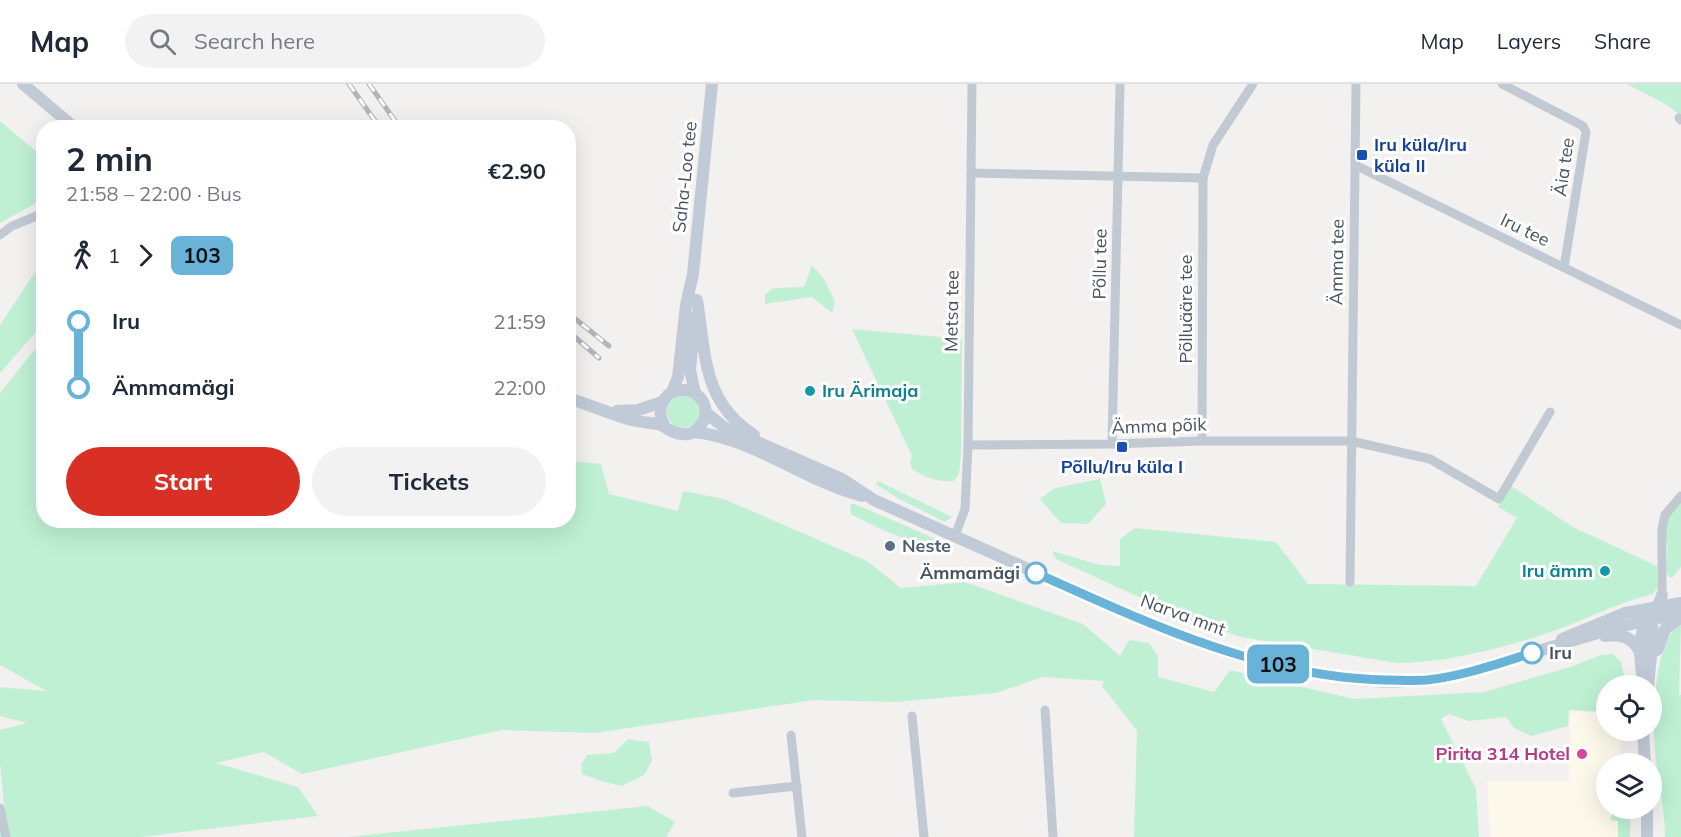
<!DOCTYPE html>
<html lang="en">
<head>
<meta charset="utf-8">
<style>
  :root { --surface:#fff; --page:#f2f2f3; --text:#1f2937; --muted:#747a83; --line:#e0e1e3; --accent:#d93025 }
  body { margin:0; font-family:Mulish,sans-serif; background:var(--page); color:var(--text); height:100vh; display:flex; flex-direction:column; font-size:22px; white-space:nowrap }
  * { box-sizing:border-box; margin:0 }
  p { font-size:20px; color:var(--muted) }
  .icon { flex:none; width:33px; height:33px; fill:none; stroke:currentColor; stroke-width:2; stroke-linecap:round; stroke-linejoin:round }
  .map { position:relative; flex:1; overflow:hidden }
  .side { position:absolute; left:36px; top:36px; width:540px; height:408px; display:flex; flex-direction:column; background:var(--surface); border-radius:24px; box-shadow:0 6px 24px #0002 }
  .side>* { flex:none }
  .badge { padding:0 12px; border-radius:9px; font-size:21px; line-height:39px }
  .fabs { position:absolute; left:1596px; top:591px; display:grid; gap:12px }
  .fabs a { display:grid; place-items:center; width:66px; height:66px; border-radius:50%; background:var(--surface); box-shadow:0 6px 24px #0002; font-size:30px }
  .map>.badge { position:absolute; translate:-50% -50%; box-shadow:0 0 0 3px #fff }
  .legs { display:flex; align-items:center; gap:9px; height:66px; padding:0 30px; font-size:20px }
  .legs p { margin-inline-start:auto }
  .overview { display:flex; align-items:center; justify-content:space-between; height:102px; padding:0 30px }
  h1 { font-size:33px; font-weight:700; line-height:45px }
  .cta { display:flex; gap:12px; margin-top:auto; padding:12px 30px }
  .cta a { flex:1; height:69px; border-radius:36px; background:var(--accent); color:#fff; font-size:24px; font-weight:700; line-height:69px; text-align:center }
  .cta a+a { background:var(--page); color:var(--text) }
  ul { padding:0 30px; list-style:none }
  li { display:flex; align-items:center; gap:21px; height:66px; font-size:22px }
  li i { display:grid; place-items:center; width:9px; height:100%; margin:0 8px; background:currentColor }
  li i::after { content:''; width:15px; height:15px; margin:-8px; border:4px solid; border-radius:50%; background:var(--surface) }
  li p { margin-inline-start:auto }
  li:first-child i { background:linear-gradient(#0000 50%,currentColor 0) }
  li:last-child i { background:linear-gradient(currentColor 50%,#0000 0) }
  header { display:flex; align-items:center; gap:36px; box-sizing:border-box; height:84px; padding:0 30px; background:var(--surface); border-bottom:2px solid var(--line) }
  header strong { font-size:28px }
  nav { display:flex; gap:33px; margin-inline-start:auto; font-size:21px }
  .search { width:420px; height:54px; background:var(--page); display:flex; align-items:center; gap:15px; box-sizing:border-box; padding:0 21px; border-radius:33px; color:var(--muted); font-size:22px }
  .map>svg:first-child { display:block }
  .commercial { fill:#fcf8ea }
  .green { fill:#bff0d4 }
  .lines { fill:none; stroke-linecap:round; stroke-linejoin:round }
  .minor { stroke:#c1cad2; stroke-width:9 }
  .secondary { stroke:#c1cbd7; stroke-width:12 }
  .rail-casing { stroke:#b2b5ba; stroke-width:5 }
  .rail { stroke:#fff; stroke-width:3; stroke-dasharray:9; stroke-linecap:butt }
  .line-1-casing { stroke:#fff; stroke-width:14 }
  .line-1 { stroke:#69b3d9; stroke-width:9 }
  .transit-dot { fill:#1a4fb4; stroke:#fff; stroke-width:2 }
  .culture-dot { fill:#0f9aa8; stroke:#fff; stroke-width:2 }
  .service-dot { fill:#5c6f8a; stroke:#fff; stroke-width:2 }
  .stop-1-dot { fill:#fff; stroke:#69b3d9; stroke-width:3 }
  .hotel-dot { fill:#d1479c; stroke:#fff; stroke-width:2 }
  .labels { text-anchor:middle; stroke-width:6; stroke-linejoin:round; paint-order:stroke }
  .transit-label { font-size:18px; font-weight:bold; fill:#164399; stroke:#fff; text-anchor:start }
  .street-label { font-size:18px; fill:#48535e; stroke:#fff }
  .culture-label { font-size:18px; font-weight:bold; fill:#0d838f; stroke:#fff; text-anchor:start }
  .service-label { font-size:18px; font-weight:bold; fill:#4e5e75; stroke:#fff; text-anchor:start }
  .stop-label { font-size:18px; font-weight:bold; fill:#48535e; stroke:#fff; text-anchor:end }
  .hotel-label { font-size:18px; font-weight:bold; fill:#b23c85; stroke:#fff; text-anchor:end }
</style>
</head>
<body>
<header>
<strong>Map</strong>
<div class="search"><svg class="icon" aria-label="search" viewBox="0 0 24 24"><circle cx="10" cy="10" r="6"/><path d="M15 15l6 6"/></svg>Search here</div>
<nav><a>Map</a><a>Layers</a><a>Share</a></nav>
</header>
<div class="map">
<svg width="1681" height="753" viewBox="0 0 1681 753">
  <rect width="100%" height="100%" fill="#f3f0f0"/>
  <polygon class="commercial" points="1570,627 1606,629 1606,646 1621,647 1620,679 1606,680 1606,724 1620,725 1619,753 1490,753 1487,697 1569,697"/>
  <g class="green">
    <polygon points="1627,0 1681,0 1681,32 1667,21"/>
    <polygon points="0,37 44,74 43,115 0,139"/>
    <polygon points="43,180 43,240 0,289 0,241 37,185"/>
    <polygon points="812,181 824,195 835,218 832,229 812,213 765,220 765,210 774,204 804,203"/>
    <path d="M852,245L962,255L961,371L959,390L954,397C938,398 926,394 912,385L910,379L912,372Z"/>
    <polygon points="43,255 44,436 568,436 569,377 601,380 609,410 678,427 683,407 724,415 867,477 901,504 965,498 1083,540 1120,572 1129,556 1149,559 1158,572 1158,593 1214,608 1230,586 1354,615 1484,608 1570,583 1601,571 1613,570 1621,578 1626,601 1606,602 1606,628 1569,626 1568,642 1531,652 1514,644 1506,633 1469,637 1449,630 1441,635 1476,705 1479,753 1134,753 1137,647 1102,602 1104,597 1043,593 996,609 896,618 814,616 595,649 502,646 302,690 264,668 216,679 298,703 318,732 141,753 0,753 0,728 5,730 0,679 0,646 27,639 0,632 0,603 46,607 0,581 0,309"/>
    <circle cx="683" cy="328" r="16"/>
    <polygon points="1100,395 1106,420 1088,440 1061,439 1040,415 1055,404"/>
    <polygon points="878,397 952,433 945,438 899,415 876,400"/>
    <path d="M1511,402L1573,443L1657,482V504L1653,510C1612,520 1576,541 1536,553C1493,566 1441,579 1396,579L1241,553L1187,535L1056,475L1052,467L1100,481L1120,482V455L1135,444L1276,458L1308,500L1476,502L1517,434L1498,423Z"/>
    <polygon points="1681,417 1681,483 1673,493 1669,493 1666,486 1668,465 1664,446 1668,431"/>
    <path d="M851,420H855L936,455V460C923,468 868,438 852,431L850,427Z"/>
    <path d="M1681,540L1679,611H1681V753H1665C1665,718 1654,683 1654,648C1654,622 1656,553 1681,540Z"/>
    <polygon points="628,655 649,658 652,677 644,691 622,702 604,698 582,690 581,681 587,671 614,669"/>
    <polygon points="648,722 675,738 666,753 347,753"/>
    <polygon points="1616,725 1630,725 1630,753 1618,753 1618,737 1611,736 1610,734"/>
  </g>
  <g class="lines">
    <g class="minor">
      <polyline points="1502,0 1583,42 1586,48 1564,183"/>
      <polyline points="1679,34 1681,36"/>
      <polyline points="1355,81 1681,241"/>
      <polyline points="971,89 1203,94"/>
      <polyline points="0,151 12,142 44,129"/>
      <polyline points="1202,357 1203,94 1213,61 1253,0"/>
      <polyline points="1112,360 1120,0"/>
      <polyline points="968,361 1112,360 1202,357 1351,357 1430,375 1499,415 1550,328"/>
      <polyline points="955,452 965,425 968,361 972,0"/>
      <polyline points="1350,498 1356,0"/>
      <polyline points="1662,511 1662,445 1665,431 1681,412"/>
      <polyline points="1045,626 1053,753"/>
      <polyline points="912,632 924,753"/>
      <polyline points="791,651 802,753"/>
      <polyline points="733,709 797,702"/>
      <polyline points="0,724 6,753"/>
    </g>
    <g class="secondary">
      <polyline points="23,0 75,44"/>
      <path d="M697,216C706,270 702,318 754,351"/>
      <polyline points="672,308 678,293 686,221 693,190 712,0"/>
      <polyline points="695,309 690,286 695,233"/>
      <path d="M568,314C587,320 606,328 625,334C635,338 646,338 657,340C666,342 672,350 682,350C688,351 694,349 698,344C719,324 692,294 668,311C659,321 658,331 665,343"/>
      <polyline points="617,327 638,326 662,318"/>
      <path d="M705,328L725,344L842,395L874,416C935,443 996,471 1057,498C1164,546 1306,609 1426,596C1463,592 1497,580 1532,569C1581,554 1630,538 1681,530"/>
      <path d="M694,348C753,354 805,397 862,412"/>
      <path d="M1605,552C1622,549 1635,554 1641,571"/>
      <polyline points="1562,555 1625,529 1681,519"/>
      <polyline points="1657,566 1665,545 1681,533"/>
      <path d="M1643,602C1642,585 1637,560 1644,544C1649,532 1659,525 1662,511"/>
      <polyline points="1648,602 1653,552 1651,535"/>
      <polyline points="1643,646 1645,680"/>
      <polyline points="1647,753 1647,724"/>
    </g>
    <defs>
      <g id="rail">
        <polyline points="349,0 380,44"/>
        <polyline points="369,0 400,44"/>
        <polyline points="568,229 609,262"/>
        <polyline points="568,247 599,274"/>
      </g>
    </defs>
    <use href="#rail" class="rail-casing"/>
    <use href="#rail" class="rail"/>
  </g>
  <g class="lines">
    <defs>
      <path id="line-1" d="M1036,489C1145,538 1264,594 1386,596C1399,596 1413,597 1427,596C1463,592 1497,580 1532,569"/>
    </defs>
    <use href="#line-1" class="line-1-casing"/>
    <use href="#line-1" class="line-1"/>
  </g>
  <g class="transit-dot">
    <rect x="1356" y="65" width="12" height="12" rx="3"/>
    <rect x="1116" y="357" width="12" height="12" rx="3"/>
  </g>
  <g class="culture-dot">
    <circle cx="810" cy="307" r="6"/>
    <circle cx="1605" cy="487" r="6"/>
  </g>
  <circle class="service-dot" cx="890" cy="462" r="6"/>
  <g class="stop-1-dot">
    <circle cx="1036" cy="489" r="10"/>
    <circle cx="1532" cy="569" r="10"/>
  </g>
  <circle class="hotel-dot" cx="1582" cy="670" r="6"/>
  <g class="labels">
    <g class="transit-label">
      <text x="1374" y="67">Iru küla/Iru<tspan x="1374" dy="21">küla II</tspan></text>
      <text x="1122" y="389" text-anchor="middle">Põllu/Iru küla I</text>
    </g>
    <g class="street-label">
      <text transform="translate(1564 83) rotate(-82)" y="6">Äia tee</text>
      <text transform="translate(685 93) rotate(-84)" y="6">Saha-Loo tee</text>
      <text transform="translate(1525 146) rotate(26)" y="6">Iru tee</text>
      <text transform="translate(1337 178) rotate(-89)" y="6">Ämma tee</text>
      <text transform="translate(1100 180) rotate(-89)" y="6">Põllu tee</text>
      <text transform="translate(1186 225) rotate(-90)" y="6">Põlluääre tee</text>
      <text transform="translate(952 227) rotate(-89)" y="6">Metsa tee</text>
      <text transform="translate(1159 342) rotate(-2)" y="6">Ämma põik</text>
      <text transform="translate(1183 531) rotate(20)" y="6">Narva mnt</text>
    </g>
    <g class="culture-label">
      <text x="822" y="313">Iru Ärimaja</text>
      <text x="1593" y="493" text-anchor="end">Iru ämm</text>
    </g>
    <g class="service-label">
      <text x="902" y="468">Neste</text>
    </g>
    <g class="stop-label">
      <text x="1020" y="495">Ämmamägi</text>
      <text x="1549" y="575" text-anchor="start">Iru</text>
    </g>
    <g class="hotel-label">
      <text x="1570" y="676">Pirita 314 Hotel</text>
    </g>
  </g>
</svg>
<div class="fabs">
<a><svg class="icon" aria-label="locate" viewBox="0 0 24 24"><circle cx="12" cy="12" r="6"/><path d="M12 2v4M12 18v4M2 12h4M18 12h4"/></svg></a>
<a><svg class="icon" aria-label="layers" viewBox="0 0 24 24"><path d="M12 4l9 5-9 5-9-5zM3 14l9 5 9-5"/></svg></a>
</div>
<b class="badge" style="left:1278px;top:580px;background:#69b3d9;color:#111">103</b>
<section class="side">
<div class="overview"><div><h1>2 min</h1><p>21:58 – 22:00 · Bus</p></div><b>€2.90</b></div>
<div class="legs"><svg class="icon" aria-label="walk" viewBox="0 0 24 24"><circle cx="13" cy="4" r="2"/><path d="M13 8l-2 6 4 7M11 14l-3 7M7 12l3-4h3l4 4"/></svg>1<svg class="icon" aria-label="forward" viewBox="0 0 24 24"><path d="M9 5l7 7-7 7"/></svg><b class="badge" style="background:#69b3d9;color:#111">103</b></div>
<ul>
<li><i style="color:#69b3d9"></i><b>Iru</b><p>21:59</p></li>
<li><i style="color:#69b3d9"></i><b>Ämmamägi</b><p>22:00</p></li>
</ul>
<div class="cta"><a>Start</a><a>Tickets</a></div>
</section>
</div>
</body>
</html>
